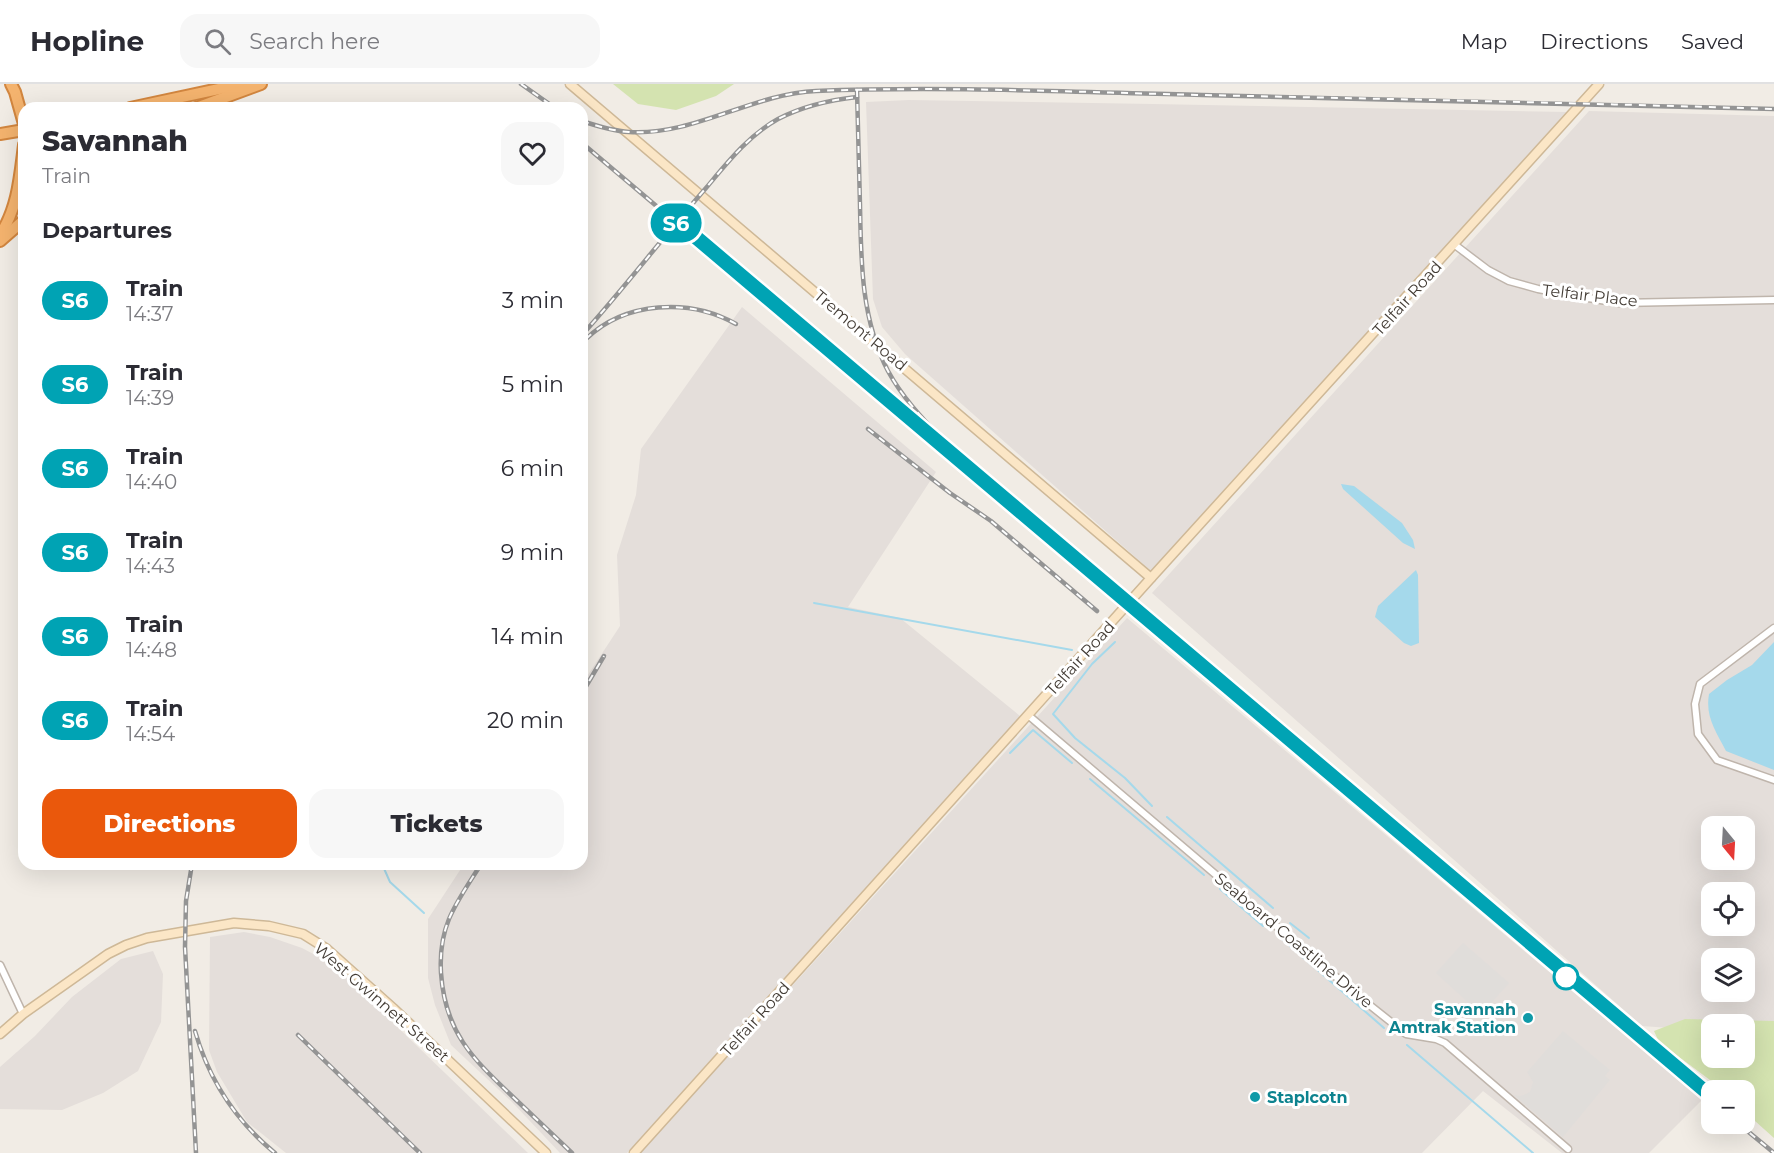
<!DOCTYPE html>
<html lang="en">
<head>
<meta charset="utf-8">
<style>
  :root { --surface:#fff; --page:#f7f7f7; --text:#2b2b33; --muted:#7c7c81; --line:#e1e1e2; --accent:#ea580c }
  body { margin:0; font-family:Montserrat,sans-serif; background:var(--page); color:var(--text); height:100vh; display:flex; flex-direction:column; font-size:22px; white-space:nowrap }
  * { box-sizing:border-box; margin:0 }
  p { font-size:20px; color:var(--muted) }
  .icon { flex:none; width:33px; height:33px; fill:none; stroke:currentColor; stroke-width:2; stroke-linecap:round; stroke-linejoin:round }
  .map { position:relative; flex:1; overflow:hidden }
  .panel { position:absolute; left:18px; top:18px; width:570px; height:768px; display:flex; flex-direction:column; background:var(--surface); border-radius:18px; box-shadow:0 6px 24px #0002 }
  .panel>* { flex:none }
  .badge { padding:0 12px; border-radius:20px; font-size:21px; line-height:39px }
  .needle { width:39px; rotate:162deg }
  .fabs { position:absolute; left:1701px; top:732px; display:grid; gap:12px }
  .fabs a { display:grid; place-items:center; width:54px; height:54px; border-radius:12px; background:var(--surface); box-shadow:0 6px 24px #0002; font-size:30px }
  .map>.badge { position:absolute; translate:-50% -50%; box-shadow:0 0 0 3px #fff }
  h2 { padding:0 24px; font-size:22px; line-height:54px }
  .round { display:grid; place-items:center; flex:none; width:63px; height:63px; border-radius:18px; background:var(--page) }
  .head { display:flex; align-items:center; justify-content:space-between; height:102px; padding:0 24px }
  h1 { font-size:28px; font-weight:800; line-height:45px }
  .primary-button { display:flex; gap:12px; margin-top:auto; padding:12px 24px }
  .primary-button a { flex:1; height:69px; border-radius:18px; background:var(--accent); color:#fff; font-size:24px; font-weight:800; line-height:69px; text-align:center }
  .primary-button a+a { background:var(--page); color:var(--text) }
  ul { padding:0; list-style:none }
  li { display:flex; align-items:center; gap:18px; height:84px; padding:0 24px }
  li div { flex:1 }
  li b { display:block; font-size:22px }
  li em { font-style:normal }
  li .badge { min-width:66px; font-weight:700; text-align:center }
  header { display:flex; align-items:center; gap:36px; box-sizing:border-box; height:84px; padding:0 30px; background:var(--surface); border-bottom:2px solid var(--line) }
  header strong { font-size:28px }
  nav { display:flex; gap:33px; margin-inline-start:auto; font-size:21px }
  .search { width:420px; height:54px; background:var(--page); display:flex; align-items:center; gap:15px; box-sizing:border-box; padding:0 21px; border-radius:18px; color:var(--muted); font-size:22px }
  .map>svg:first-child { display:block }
  .industrial { fill:#e4deda; fill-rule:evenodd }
  .green { fill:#d4e3b0; fill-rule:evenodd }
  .parking { fill:#e0ddda }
  .water { fill:#a5d9eb }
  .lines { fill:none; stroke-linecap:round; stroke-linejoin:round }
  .stream { stroke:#a5d9eb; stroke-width:2 }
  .street-casing { stroke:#bfb5ac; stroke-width:9 }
  .secondary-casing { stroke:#ceb897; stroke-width:11 }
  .highway-casing { stroke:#d2863f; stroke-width:14 }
  .street { stroke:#fff; stroke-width:6 }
  .secondary { stroke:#fbe6c6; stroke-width:8 }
  .highway { stroke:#f4b36e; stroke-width:10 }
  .rail-casing { stroke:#949494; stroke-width:4.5 }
  .rail { stroke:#fff; stroke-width:2; stroke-dasharray:7; stroke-linecap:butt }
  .line-casing { stroke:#fff; stroke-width:14 }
  .line { stroke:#00a3b4; stroke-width:9 }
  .stop-dot { fill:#fff; stroke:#00a3b4; stroke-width:3 }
  .culture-dot { fill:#0f9aa8; stroke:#fff; stroke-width:2 }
  .labels { text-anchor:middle; stroke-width:6; stroke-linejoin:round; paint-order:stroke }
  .street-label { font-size:16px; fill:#433c35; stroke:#fff }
  .culture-label { font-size:16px; font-weight:bold; fill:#0d838f; stroke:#fff; text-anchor:end }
</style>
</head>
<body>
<header>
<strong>Hopline</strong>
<div class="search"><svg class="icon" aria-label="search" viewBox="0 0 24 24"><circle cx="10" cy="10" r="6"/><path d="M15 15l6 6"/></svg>Search here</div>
<nav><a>Map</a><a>Directions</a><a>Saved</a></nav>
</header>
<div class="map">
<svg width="1774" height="1069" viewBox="0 0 1774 1069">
  <rect width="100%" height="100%" fill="#f1ece5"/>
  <g class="industrial">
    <polygon points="909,16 1153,20 1567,28 1151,487 905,270 882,243 873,215 866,18"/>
    <path d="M1589,27L1774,32V947L1744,940H1712L1711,947L1642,942L1152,509ZM1712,742H1744V776H1712ZM1712,808H1744V842H1712ZM1712,874H1744V908H1712Z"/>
    <polygon points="742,223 936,388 848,523 900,534 1020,632 627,1069 560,1069 512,1018 451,961 435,921 428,894 428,835 464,780 582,780 582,600 620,542 617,471 636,411 641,365"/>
    <polygon points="1127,534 1702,1016 1649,1069 1562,1069 1483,1007 1422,1069 640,1069"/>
    <polygon points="244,848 270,853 302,864 332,880 528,1069 286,1069 247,1038 217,988 209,966 210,853"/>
    <polygon points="153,867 163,890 161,938 138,987 103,1009 62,1026 0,1025 0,983 35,952 72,913 121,875"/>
  </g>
  <g class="green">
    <polygon points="613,0 734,0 716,12 676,26 638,20"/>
    <path d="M1685,935L1774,937V1054L1745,1028L1744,1006H1721L1710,996L1659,958L1654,947ZM1712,940H1744V974H1712Z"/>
  </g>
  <g class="parking">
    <polygon points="1463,859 1509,899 1481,930 1436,889"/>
    <polygon points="1563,947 1610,986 1605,992 1610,996 1563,1053 1514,1011 1521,1012 1530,1008 1533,998 1527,988"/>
  </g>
  <g class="water">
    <polygon points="1341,400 1354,402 1402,439 1413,456 1415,465 1403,459 1343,405"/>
    <polygon points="1416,486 1418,491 1419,559 1411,562 1404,559 1375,533 1378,522"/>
    <path d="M1774,558V686L1726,667C1716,647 1705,633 1709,610L1727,596L1752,581Z"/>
  </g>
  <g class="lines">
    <g class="stream">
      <polyline points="814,519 1072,566"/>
      <polyline points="1115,558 1092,580 1053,630 1075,654 1125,694 1152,722"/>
      <polyline points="1010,669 1033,646 1072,679"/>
      <polyline points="1090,695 1204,791"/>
      <polyline points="1167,733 1273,824"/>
      <polyline points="382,780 390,798 424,829"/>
      <polyline points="1220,805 1263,842"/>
      <polyline points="1290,839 1309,854"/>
      <polyline points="1281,854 1384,944"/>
      <polyline points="1407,961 1533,1069"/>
    </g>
    <defs>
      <g id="street">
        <polyline points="1455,161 1488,186 1509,197 1538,205 1582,213 1619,219 1774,216"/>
        <polyline points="1774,544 1700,600 1695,620 1698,650 1717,676 1774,696"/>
        <polyline points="1028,631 1362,915 1406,950 1436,955 1445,959 1568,1065"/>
        <polyline points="0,881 23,930"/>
      </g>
      <g id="secondary">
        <polyline points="570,0 1151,494"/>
        <polyline points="0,950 23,930 84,887 108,870 126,861 147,854 234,839 269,842 303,850 327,865 393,924 546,1069"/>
        <polyline points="634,1069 1151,494 1599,0"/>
      </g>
      <g id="highway">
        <polyline points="11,0 15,8 24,40"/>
        <polyline points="130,24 242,0"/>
        <polyline points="196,24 261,0"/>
        <polyline points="0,50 24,46"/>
        <path d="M0,151C18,124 20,92 24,61"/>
        <polyline points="0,157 24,136"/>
      </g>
    </defs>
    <use href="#street" class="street-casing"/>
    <use href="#secondary" class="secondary-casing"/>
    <use href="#highway" class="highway-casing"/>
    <use href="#street" class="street"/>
    <use href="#secondary" class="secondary"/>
    <use href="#highway" class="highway"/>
    <defs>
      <g id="rail">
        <polyline points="521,0 555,24"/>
        <path d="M857,6C858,44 859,83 860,121C861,177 861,235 888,287C902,313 922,334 942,355"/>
        <path d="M582,37C597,42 613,47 629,48C694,52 751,10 816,7C944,2 1073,8 1202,11C1392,15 1583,19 1774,25"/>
        <polyline points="582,59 1712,1016"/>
        <path d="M582,251C625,203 664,152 706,104C727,79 749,51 778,35C803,22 830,16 857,13"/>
        <path d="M586,255C625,217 690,214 736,240"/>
        <polyline points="868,345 950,409 991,437 1097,527"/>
        <polyline points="582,609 604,572"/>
        <polyline points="192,780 186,817 185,863 196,1069"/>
        <path d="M481,780C470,798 457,816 449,835C442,852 440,872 441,889C445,948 472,974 512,1012C532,1031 552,1050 572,1069"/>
        <path d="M195,947C209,996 236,1037 275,1069"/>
        <polyline points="298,951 420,1069"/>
        <polyline points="1739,1040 1774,1069"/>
      </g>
    </defs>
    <use href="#rail" class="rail-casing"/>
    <use href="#rail" class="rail"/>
  </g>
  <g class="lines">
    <defs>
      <polyline id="line" points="1712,1010 695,149 678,136 675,139 1712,1016"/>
    </defs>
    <use href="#line" class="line-casing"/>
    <use href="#line" class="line"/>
  </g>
  <circle class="stop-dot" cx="1566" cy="893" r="12"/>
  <g class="culture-dot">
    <circle cx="1528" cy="934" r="6"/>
    <circle cx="1255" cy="1013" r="6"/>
  </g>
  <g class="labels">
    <g class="street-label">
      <text transform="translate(1590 211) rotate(7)" y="6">Telfair Place</text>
      <text transform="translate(1407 214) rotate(-48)" y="6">Telfair Road</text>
      <text transform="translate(861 246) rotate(40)" y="6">Tremont Road</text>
      <text transform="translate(1080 574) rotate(-48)" y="6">Telfair Road</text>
      <text transform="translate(1294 856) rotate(40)" y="6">Seaboard Coastline Drive</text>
      <text transform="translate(382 918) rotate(41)" y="6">West Gwinnett Street</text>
      <text transform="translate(755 935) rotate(-48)" y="6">Telfair Road</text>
    </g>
    <g class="culture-label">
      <text x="1516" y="931">Savannah<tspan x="1516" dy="18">Amtrak Station</tspan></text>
      <text x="1267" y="1019" text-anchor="start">Staplcotn</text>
    </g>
  </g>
</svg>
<div class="fabs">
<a><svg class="needle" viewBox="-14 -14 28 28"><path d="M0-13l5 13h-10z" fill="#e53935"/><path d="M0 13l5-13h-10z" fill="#7c7c81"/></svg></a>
<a><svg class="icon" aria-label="locate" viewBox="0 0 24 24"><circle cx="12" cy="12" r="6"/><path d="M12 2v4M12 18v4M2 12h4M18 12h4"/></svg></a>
<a><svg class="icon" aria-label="layers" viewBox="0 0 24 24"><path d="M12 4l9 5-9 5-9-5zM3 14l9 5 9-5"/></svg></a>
<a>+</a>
<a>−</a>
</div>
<b class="badge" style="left:676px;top:139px;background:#00a3b4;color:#fff">S6</b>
<section class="panel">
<div class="head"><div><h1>Savannah</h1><p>Train</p></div><a class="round"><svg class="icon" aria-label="heart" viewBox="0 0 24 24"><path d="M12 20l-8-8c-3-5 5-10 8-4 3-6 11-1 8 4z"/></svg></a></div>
<h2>Departures</h2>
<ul>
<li><span class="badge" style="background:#00a3b4;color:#fff">S6</span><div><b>Train</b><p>14:37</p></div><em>3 min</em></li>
<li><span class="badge" style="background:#00a3b4;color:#fff">S6</span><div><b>Train</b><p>14:39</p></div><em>5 min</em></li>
<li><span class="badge" style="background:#00a3b4;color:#fff">S6</span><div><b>Train</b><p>14:40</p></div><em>6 min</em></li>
<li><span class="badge" style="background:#00a3b4;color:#fff">S6</span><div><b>Train</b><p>14:43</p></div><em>9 min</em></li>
<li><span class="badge" style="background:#00a3b4;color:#fff">S6</span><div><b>Train</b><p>14:48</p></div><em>14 min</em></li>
<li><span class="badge" style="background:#00a3b4;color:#fff">S6</span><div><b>Train</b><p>14:54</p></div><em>20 min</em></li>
</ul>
<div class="primary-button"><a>Directions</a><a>Tickets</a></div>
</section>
</div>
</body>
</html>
